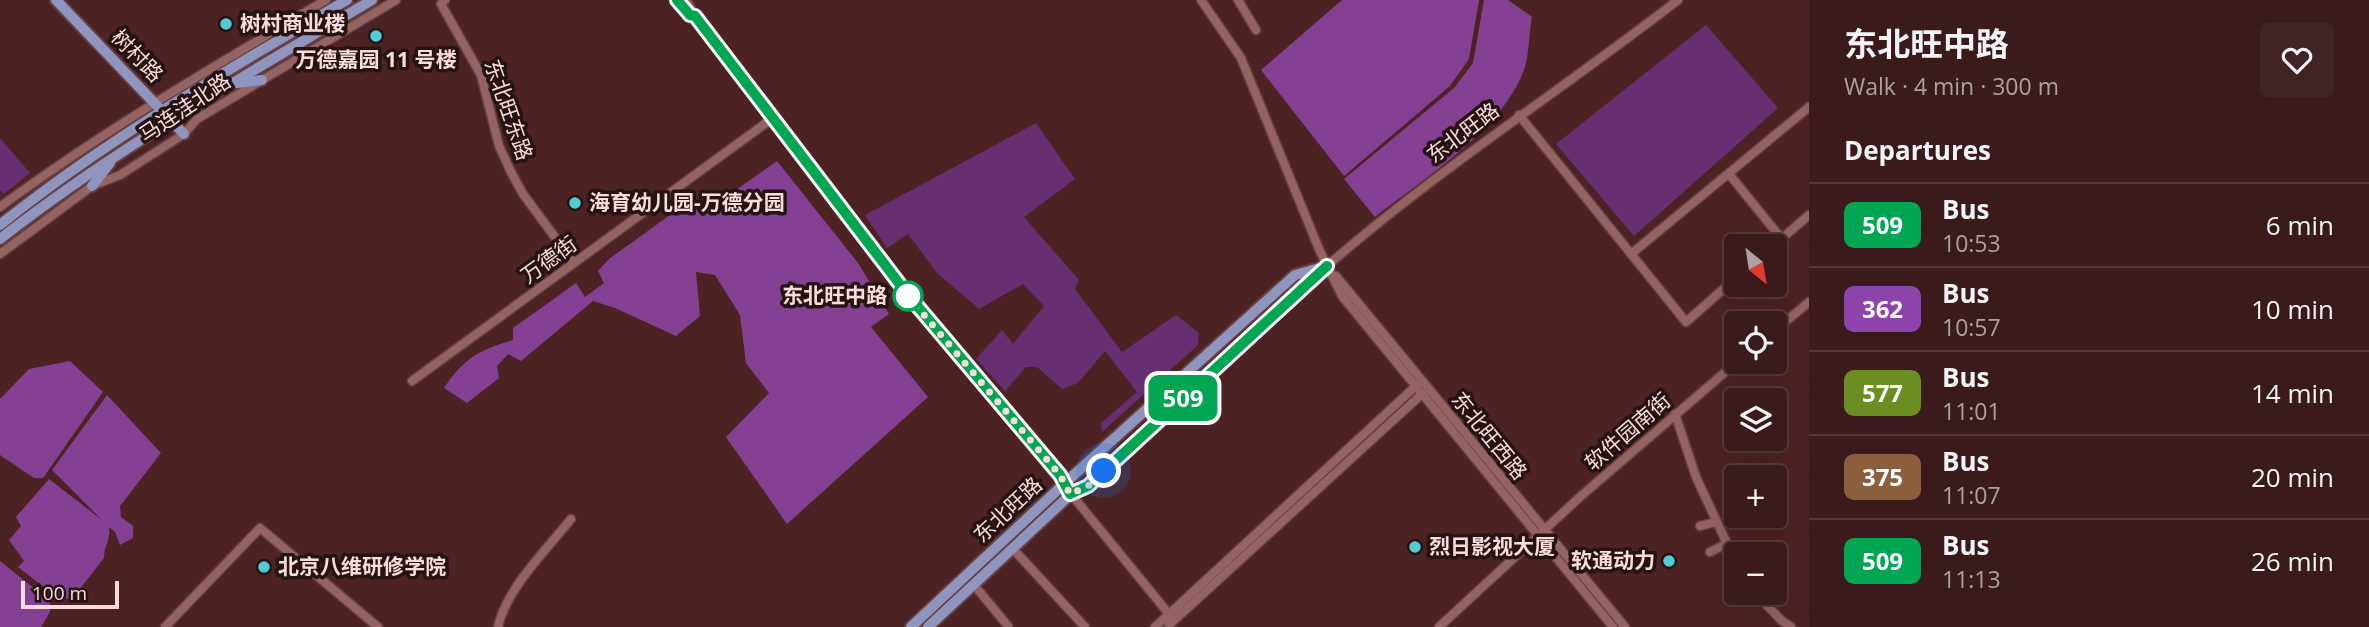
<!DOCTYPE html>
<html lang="en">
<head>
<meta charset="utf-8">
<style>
  :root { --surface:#3a1a1a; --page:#412323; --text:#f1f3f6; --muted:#aba1a2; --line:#543839 }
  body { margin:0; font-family:"Open Sans","Noto Sans SC",sans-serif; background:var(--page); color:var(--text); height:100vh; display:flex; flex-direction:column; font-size:26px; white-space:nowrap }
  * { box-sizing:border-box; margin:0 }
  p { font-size:23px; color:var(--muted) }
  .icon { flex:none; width:38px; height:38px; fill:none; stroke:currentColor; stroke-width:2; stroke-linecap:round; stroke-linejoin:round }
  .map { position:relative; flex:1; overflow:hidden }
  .side { display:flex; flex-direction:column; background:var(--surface); width:560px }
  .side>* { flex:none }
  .badge { padding:0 14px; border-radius:10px; font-size:24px; line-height:46px }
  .needle { width:46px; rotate:150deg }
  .tools { position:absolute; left:1724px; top:234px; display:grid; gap:14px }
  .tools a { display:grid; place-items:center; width:63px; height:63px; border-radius:7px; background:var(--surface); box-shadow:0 7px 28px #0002,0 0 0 2px var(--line); font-size:35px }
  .scale { position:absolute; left:21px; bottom:18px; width:98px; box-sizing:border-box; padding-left:7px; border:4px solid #f8dbda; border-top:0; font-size:19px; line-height:24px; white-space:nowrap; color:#f8dbda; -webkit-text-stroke:5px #261313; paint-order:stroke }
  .you { position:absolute; width:35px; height:35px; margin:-18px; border:5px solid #fff; border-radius:50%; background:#1a73e8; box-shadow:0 0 0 10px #1a73e833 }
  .map>.badge { position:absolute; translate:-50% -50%; box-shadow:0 0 0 4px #fff }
  h2 { padding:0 35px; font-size:26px; line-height:63px }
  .round { display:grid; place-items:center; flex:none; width:74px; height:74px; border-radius:7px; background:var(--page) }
  .overview { display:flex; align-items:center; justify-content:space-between; height:119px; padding:0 35px }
  h1 { font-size:33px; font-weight:700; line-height:52px }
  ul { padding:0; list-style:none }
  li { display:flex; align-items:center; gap:21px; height:84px; padding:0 35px; border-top:2px solid var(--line) }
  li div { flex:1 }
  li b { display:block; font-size:26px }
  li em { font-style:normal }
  li .badge { min-width:77px; font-weight:700; text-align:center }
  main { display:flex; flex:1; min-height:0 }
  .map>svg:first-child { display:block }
  .green { fill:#672f72 }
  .forest { fill:#844093 }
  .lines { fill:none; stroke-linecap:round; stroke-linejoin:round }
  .minor-casing { stroke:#654042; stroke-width:11 }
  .major-casing { stroke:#654042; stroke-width:14 }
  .minor { stroke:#946362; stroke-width:8 }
  .major { stroke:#9095bf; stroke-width:10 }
  .line-casing { stroke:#fff; stroke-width:16 }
  .line { stroke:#00a651; stroke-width:10 }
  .walk { stroke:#f8dbda; stroke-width:7; stroke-dasharray:0 12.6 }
  .poi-dot { fill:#51ccd3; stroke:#261313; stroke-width:2.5 }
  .stop-dot { fill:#fff; stroke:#00a651; stroke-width:3.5 }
  .labels { text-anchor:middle; stroke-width:7; stroke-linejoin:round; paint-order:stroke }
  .poi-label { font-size:21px; font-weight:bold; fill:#f8dbda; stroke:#261313; text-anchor:start }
  .street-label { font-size:21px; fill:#f8dbda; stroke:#261313 }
  .stop-label { font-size:21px; font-weight:bold; fill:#f8dbda; stroke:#261313; text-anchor:end }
</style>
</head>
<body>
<main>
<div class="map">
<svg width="1809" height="627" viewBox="0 0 1809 627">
  <rect width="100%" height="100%" fill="#4d2223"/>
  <g class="green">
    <polygon points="1706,25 1778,108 1634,236 1556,144"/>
    <polygon points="1036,123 1075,179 1024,217 1079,280 1075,289 1122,352 1176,315 1199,333 1198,345 1102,432 1101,423 1137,392 1105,351 1078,383 1062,389 1037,367 1026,367 1005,391 976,359 1002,330 1013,344 1044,306 1023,284 979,309 937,273 908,234 887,248 865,215"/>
    <polygon points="0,138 30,173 4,194 0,190"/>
  </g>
  <g class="forest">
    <polygon points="1342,0 1479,0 1469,59 1450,86 1344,176 1261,70"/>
    <path d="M1484,0H1508L1532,17C1529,34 1529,55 1524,70C1501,131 1424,178 1375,217L1344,179L1454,88L1473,63Z"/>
    <path d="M777,161L858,263L889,314L871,327L928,397L787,524L726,437L769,393L746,363L740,315L715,275L696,272L700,316L676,336L615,308L593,301L521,361L508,354L497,366L499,378L467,403L444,388C464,358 479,350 513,340V328L576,283L585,297L604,283L598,271L609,259L692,199L702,214Z"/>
    <polygon points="70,361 103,392 43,478 34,478 0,455 0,399 29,369"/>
    <path d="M107,395L161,453L120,506L121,517L133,526V538L120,545L115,532L109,527C111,541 104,545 104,558L72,599L58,598L18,567L24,561L9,540L21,526L16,517L49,479L102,520L52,470Z"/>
    <polygon points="0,561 50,601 50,612 41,627 0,627"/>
  </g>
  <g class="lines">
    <defs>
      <g id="minor">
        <polyline points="445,0 441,4 481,75 499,146 511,172 523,194 574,263"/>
        <polyline points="677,0 690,15 695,16"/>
        <polyline points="686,0 695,16 908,295 1060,475 1071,494 1169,614 1171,623"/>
        <polyline points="1201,0 1241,58 1319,249 1342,296 1613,627"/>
        <polyline points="1238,0 1256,30"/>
        <polyline points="1519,115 1686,322 1736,278"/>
        <polyline points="1729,174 1781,238"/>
        <path d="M0,207C104,130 215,66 326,0"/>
        <polyline points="1772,247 1809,215"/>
        <polyline points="0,254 92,186 120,175 184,134 197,119 396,0"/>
        <polyline points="1631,254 1809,107"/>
        <path d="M1327,266C1438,169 1562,90 1678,0"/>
        <polyline points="1336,276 1625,627"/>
        <polyline points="1774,331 1809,302"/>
        <polyline points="412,381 773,118"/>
        <polyline points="1675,414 1696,477 1736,563"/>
        <polyline points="1700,526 1716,522"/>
        <polyline points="1013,549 1085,627"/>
        <polyline points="1710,552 1726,544"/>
        <polyline points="974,585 1008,626"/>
        <polyline points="1755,593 1781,620 1791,627"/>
        <polyline points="1169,625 1423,393"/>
        <polyline points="165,627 260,528 378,627"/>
        <path d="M498,627C506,589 547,549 571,519"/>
        <polyline points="1155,627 1417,385"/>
        <polyline points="1439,627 1581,496 1737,362"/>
      </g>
      <g id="major">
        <polyline points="56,0 184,134"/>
        <polyline points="237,83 262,80"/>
        <polyline points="92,186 110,163"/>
        <path d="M0,225C108,138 228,70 347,0"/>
        <path d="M0,239C116,148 245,76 372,0"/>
        <polyline points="911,627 1065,483 1295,275 1327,266"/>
        <polyline points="928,627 1071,494 1088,486 1322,270"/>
      </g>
    </defs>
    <use href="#minor" class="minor-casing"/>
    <use href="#major" class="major-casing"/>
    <use href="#minor" class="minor"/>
    <use href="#major" class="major"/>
  </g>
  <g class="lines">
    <defs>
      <polyline id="line" points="677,0 690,15 695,16 908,295 1060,475 1070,494 1088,486 1327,266"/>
    </defs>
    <use href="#line" class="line-casing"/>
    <use href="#line" class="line"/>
    <polyline class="walk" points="908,296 1060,475 1070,494 1088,486 1104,471"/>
  </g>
  <g class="poi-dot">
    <circle cx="226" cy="24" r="7"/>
    <circle cx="376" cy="36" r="7"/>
    <circle cx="575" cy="203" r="7"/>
    <circle cx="1415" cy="547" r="7"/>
    <circle cx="1669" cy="561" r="7"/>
    <circle cx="264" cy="567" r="7"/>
  </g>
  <circle class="stop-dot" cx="908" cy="296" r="14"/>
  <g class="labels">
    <g class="poi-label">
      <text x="240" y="31">树村商业楼</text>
      <text x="376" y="67" text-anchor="middle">万德嘉园 11 号楼</text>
      <text x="589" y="210">海育幼儿园-万德分园</text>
      <text x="1429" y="554">烈日影视大厦</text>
      <text x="1655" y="568" text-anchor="end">软通动力</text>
      <text x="278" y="574">北京八维研修学院</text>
    </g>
    <g class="street-label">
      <text transform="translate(137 56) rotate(46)" y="7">树村路</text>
      <text transform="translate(185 108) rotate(-34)" y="7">马连洼北路</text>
      <text transform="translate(508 110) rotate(71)" y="7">东北旺东路</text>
      <text transform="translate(1463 133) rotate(-37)" y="7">东北旺路</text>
      <text transform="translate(549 260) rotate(-36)" y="7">万德街</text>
      <text transform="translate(1628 432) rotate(-41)" y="7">软件园南街</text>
      <text transform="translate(1489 436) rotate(51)" y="7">东北旺西路</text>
      <text transform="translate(1008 510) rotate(-43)" y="7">东北旺路</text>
    </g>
    <g class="stop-label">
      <text x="887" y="303">东北旺中路</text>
    </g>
  </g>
</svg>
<div class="tools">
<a><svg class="needle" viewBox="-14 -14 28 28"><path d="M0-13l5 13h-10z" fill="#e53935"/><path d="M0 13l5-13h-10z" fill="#aba1a2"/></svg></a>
<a><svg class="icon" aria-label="locate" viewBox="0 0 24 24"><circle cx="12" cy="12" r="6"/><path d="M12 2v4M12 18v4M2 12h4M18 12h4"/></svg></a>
<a><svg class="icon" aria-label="layers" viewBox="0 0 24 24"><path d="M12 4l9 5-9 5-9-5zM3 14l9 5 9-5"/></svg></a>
<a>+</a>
<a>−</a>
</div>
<div class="scale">100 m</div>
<div class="you" style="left:1104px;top:471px"></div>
<b class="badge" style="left:1183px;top:398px;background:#00a651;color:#fff">509</b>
</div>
<section class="side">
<div class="overview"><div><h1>东北旺中路</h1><p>Walk · 4 min · 300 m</p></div><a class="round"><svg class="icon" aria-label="heart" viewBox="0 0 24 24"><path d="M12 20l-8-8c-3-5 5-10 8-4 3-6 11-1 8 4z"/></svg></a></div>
<h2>Departures</h2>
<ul>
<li><span class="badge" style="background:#00a651;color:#fff">509</span><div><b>Bus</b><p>10:53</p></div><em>6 min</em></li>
<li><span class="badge" style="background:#8e44ad;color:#fff">362</span><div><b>Bus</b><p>10:57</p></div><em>10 min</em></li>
<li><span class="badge" style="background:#6b8e23;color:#fff">577</span><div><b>Bus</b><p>11:01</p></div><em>14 min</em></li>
<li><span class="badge" style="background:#8b5e3c;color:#fff">375</span><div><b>Bus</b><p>11:07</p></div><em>20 min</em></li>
<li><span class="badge" style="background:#00a651;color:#fff">509</span><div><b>Bus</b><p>11:13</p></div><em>26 min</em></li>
</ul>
</section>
</main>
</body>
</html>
